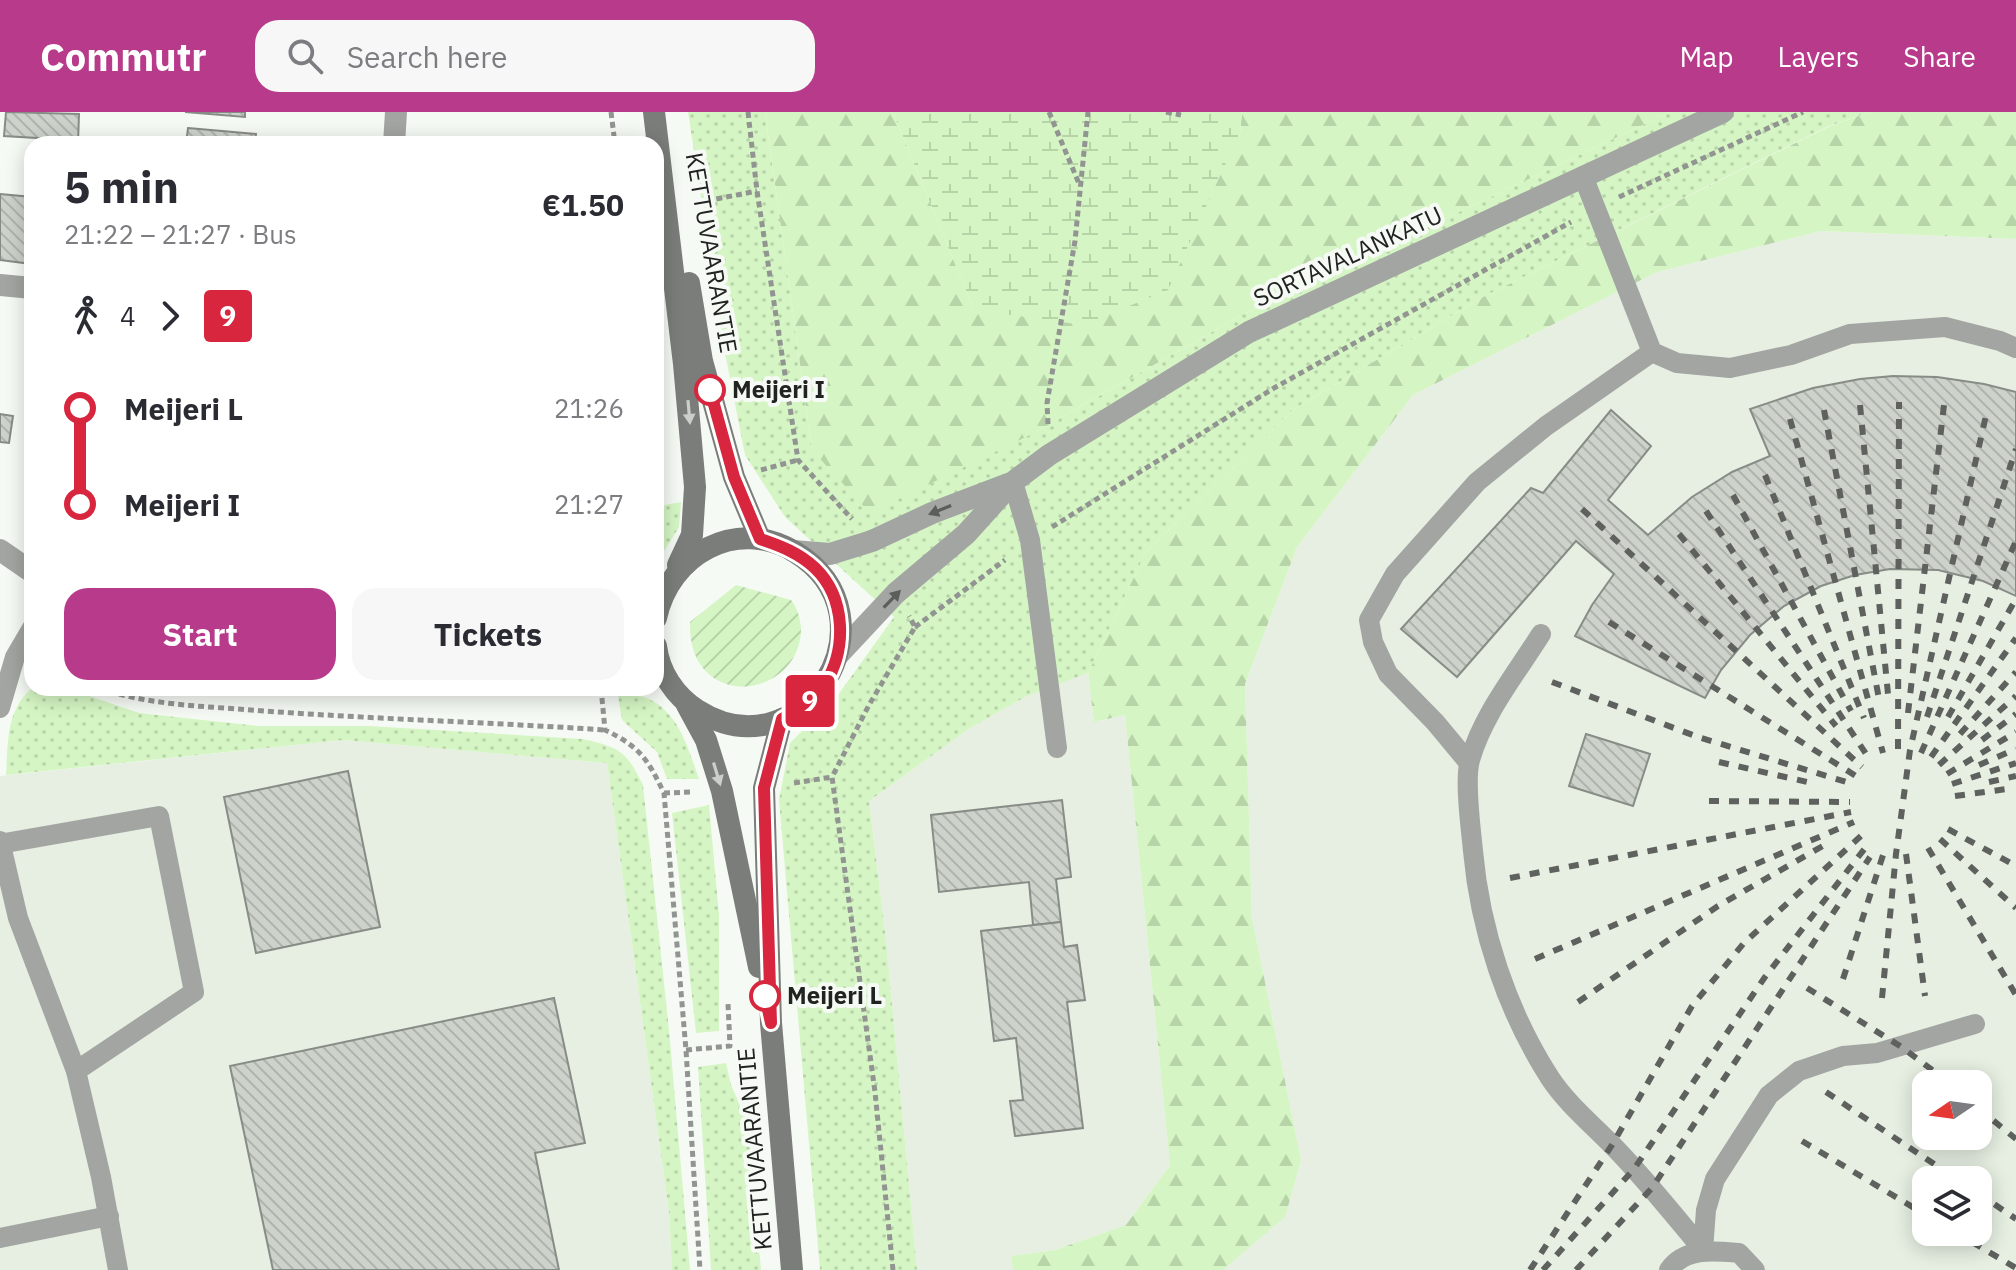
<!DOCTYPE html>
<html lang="en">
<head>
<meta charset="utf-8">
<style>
  :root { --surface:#fff; --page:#f7f7f7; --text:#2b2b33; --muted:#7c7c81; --accent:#b83b8b }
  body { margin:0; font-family:"IBM Plex Sans",sans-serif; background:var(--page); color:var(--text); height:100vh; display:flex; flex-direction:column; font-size:30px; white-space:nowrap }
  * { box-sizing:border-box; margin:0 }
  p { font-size:26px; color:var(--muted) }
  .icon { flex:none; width:44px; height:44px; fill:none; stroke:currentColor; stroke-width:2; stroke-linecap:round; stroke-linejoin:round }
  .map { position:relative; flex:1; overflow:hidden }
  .panel { position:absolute; left:24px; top:24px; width:640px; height:560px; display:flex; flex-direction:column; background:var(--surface); border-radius:24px; box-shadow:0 4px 20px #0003 }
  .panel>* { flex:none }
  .badge { padding:0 16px; border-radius:6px; font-size:28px; line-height:52px }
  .needle { width:52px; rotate:257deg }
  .tools { position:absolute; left:1912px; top:958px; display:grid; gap:16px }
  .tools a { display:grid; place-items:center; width:80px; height:80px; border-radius:16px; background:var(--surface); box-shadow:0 4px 20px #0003; font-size:40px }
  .map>.badge { position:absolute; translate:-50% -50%; box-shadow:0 0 0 4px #fff }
  .legs { display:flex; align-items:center; gap:12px; height:88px; padding:0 40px; font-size:26px }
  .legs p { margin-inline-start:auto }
  .head { display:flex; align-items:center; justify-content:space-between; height:136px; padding:0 40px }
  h1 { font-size:44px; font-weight:700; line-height:60px }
  .button { display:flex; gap:16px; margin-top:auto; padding:16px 40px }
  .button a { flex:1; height:92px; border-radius:24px; background:var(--accent); color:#fff; font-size:32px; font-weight:700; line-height:92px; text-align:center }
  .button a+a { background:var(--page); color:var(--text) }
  ul { padding:0 40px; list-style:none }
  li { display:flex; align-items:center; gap:28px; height:96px; font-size:30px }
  li i { display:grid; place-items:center; width:12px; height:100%; margin:0 10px; background:currentColor }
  li i::after { content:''; width:20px; height:20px; margin:-10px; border:6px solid; border-radius:50%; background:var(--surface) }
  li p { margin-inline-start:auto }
  li:first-child i { background:linear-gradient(#0000 50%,currentColor 0) }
  li:last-child i { background:linear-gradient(currentColor 50%,#0000 0) }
  header { display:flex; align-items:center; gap:48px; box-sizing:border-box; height:112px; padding:0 40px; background:var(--accent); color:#fff }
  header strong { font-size:38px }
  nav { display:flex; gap:44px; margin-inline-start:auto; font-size:28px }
  .search { width:560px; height:72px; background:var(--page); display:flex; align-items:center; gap:20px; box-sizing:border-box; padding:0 28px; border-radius:24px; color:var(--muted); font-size:30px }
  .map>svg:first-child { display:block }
  .built { fill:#e6efe2; fill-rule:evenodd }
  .grass { fill:url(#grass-dots) }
  .forest { fill:url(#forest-firs) }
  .wetland { fill:url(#wetland-marsh) }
  .garden { fill:url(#garden-furrows) }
  .building { fill:url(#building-back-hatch); stroke:#888c86; stroke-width:2 }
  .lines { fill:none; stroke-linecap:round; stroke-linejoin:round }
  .path { stroke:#919490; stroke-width:5; stroke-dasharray:6 4; stroke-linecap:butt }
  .service { stroke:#a3a5a2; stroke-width:20 }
  .minor { stroke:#a3a5a2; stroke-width:22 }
  .tertiary { stroke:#a3a5a2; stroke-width:22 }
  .secondary { stroke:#7a7d79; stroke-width:22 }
  .rail { stroke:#5e615d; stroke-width:6; stroke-dasharray:10 10; stroke-linecap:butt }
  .oneway { fill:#cbcec9 }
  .oneway2 { fill:#5c5e5b }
  .line-1-casing { stroke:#fff; stroke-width:18 }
  .line-1 { stroke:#d7263d; stroke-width:12 }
  .stop-1-dot { fill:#fff; stroke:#d7263d; stroke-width:4 }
  .labels { text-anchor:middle; stroke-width:8; stroke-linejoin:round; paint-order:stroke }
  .street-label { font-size:24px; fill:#212321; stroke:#f6faf4 }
  .stop-label { font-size:24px; font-weight:bold; fill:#212321; stroke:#f6faf4; text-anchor:start }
</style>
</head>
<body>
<header>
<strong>Commutr</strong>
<div class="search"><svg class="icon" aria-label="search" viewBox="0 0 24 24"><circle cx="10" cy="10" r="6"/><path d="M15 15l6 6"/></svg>Search here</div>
<nav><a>Map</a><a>Layers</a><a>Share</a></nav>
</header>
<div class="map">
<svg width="2016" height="1158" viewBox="0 0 2016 1158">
  <defs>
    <pattern id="grass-dots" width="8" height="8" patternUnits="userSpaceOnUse" patternTransform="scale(2)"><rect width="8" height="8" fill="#d5f6c4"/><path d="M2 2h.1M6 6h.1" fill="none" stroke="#b7d3a8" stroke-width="1.8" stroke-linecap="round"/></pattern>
    <pattern id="forest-firs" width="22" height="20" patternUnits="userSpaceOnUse" patternTransform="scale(2)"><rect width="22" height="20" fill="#d5f6c4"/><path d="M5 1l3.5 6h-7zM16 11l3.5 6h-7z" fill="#b7d3a8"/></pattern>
    <pattern id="wetland-marsh" width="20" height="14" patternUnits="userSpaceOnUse" patternTransform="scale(2)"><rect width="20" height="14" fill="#d5f6c4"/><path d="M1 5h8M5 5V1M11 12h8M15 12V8" fill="none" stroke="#b7d3a8"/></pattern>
    <pattern id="garden-furrows" width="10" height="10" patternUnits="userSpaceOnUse" patternTransform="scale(2)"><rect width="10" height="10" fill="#d5f6c4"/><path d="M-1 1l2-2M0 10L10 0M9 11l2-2" fill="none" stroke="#b7d3a8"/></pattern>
    <pattern id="building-back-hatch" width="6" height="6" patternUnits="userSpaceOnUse" patternTransform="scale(2)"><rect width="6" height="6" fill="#cdd2cb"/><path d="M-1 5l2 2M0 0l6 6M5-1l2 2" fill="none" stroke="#b0b4ae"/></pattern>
  </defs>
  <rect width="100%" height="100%" fill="#f6faf4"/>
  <g class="built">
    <path d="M1821,119L2016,127V1158H1223L1284,1105L1301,1048L1252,806L1245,572L1297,435L1413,283L1657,160ZM1926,972H1978V1024H1926ZM1926,1068H1978V1120H1926Z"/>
    <polygon points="1088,561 1094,610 1125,603 1170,1053 1126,1113 1055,1138 1011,1144 1013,1158 917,1158 886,828 869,689 970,616 1025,585"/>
    <polygon points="343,628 607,651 669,1100 672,1158 0,1158 0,664"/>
  </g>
  <g class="grass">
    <polygon points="688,0 765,0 812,338 1034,321 1240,204 1670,0 1870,0 1829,14 1481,186 1294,297 1146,440 1088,561 1025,585 970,616 869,689 886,828 917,1158 820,1158 779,688 790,631 838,583 894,505 785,405 745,343 724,236"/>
    <polygon points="681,390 679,415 656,452 656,406 665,393"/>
    <path d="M32,576H66L139,601L259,614H369L583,627C621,636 626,639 643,673L669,918L690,1158H672L669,1100L607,651L343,628L6,663C8,631 6,598 32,576Z"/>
    <path d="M618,583C626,584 636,583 644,585C678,597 688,636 699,667H667L657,640L622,608Z"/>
    <polygon points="709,693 719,803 719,919 696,921 672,701"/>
    <polygon points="726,951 731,973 748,1011 761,1158 711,1158 698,955"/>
  </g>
  <g class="forest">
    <polygon points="765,0 893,0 974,198 1240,20 1242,0 1670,0 1240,204 1034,321 870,401 812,338"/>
    <polygon points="1870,0 2016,0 2016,127 1821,119 1657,160 1413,283 1297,435 1245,572 1252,806 1301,1048 1285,1105 1223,1158 1013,1158 1011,1144 1055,1138 1126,1113 1170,1053 1125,603 1094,610 1088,561 1146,440 1294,297 1481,186 1830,14"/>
  </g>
  <polygon class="wetland" points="893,0 1242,0 1240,20 1168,178 1083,213 974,198"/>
  <path class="garden" d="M736,473L791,488C797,495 800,506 801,516C802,573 725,598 697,547C691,535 690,523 690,510Z"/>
  <g class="building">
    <polygon points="6,0 79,2 78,32 53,32 53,27 4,24"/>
    <polygon points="185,0 245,0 245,5"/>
    <polygon points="188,16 256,22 255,32 186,32"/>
    <polygon points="0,82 32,85 32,152 0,148"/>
    <polygon points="1893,264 1937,265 1984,272 2016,280 2016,484 1983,469 1938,458 1890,457 1855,463 1821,474 1784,494 1750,523 1721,558 1705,586 1575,524 1592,493 1614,462 1576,429 1457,565 1401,517 1531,376 1543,381 1611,298 1651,334 1608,388 1648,423 1692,385 1732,360 1770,344 1750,297 1813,276 1860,267"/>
    <polygon points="0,302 13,304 9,331 0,330"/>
    <polygon points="1586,622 1650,642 1633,694 1569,674"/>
    <polygon points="348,659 380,815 256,841 224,685"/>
    <polygon points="1062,688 1071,765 1056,767 1061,810 1033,813 1029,770 939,780 931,703"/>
    <polygon points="1061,810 1064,835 1077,833 1085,888 1067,890 1083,1016 1015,1024 1010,989 1023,988 1016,926 994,929 981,819"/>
    <polygon points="554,886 585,1031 535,1041 559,1158 273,1158 230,954"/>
  </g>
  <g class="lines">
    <g class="path">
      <polyline points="611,0 615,32"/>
      <polyline points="748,0 757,79 798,348 852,407"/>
      <polyline points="1049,0 1080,74"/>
      <polyline points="1166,0 1181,3"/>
      <polyline points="1619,85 1803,0"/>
      <polyline points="712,128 706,89 757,79"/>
      <polyline points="1048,312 1047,291 1075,129 1088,0"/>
      <polyline points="761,358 798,348"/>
      <polyline points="1052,415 1274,276 1571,110"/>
      <polyline points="915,515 1005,448"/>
      <path d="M100,576C147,593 201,594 251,598C369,607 487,610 605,618"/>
      <path d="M601,576L605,618C640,635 647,646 664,681L686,938L700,1158"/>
      <polyline points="794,671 832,665"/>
      <polyline points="664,681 692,680"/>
      <polyline points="686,938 730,934 728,892"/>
      <polyline points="893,1158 875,980 832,665 869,593 915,515 909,504"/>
    </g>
    <g class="service">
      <polyline points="1583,64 1652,240 1677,251 1730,256 1791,243 1850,222 1945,215 2000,229 2016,236"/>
      <polyline points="1013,370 1030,428 1057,636"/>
      <path d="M1541,522C1516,562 1483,602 1470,648C1464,668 1471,717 1473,739C1480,818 1507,899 1550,966C1567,992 1594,1014 1616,1037C1647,1069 1674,1103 1703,1138"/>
      <polyline points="0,596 15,545 32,516"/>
      <polyline points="1469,651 1435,610 1388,562 1373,530 1369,508 1395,462 1477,370 1546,314 1652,240"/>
      <polyline points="0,729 18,806 76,959 101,1065 118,1158"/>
      <polyline points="0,732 159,704 194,880 76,959"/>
      <polyline points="0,1126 109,1104"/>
      <polyline points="1703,1138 1706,1098 1715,1067 1769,983 1799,959 1843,944 1877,941 1975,912"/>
      <path d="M1669,1158C1685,1135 1715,1139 1739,1141L1755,1158"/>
    </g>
    <g class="minor">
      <polyline points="394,32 396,0"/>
      <polyline points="0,173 32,176"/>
      <polyline points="0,438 32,460"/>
    </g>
    <g class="tertiary">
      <polyline points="793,439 830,442 872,429 932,401 1008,372"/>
      <polyline points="838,543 896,481 966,422 1013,370 1049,343 1249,220 1723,0"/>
    </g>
    <g class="secondary">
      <polyline points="654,0 684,252 695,375 692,423 678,453"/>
      <polyline points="689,171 702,249 734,365 760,427"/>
      <path d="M656,506C669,443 736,404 795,440C902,506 802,665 697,598C675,584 659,560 656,534"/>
      <polyline points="687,593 706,628 722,679 759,855"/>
      <polyline points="782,607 764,676 771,911 792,1158"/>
    </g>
    <g class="rail">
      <polyline points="1860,293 1888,582"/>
      <polyline points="1824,298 1880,592"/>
      <polyline points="1790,307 1883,641"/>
      <polyline points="1765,363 1864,606"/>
      <polyline points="1733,383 1851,599"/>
      <polyline points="1582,397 1862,655"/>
      <polyline points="1706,399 1870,648"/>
      <polyline points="1679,422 1836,614"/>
      <polyline points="1609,510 1856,664"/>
      <polyline points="1552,570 1698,625 1853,672"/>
      <polyline points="1908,601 1944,293"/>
      <polyline points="1927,605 2016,337"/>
      <polyline points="1948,605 2016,487"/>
      <polyline points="1960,622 2016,560"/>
      <polyline points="1982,628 2016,602"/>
      <polyline points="1898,637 1899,290"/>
      <polyline points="1921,641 2016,429"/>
      <polyline points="1931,645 2016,526"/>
      <polyline points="1719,650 1816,672"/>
      <polyline points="1939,653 2016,584"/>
      <polyline points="1979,653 2016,637"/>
      <polyline points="1947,662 2016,620"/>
      <polyline points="1989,670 2016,664"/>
      <polyline points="1952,672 2016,651"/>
      <polyline points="1955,684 2007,677"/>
      <polyline points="1709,689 1850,690"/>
      <polyline points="1948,717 2016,754"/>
      <polyline points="1940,727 2016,796"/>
      <polyline points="1928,736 2016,883"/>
      <polyline points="1906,742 1925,884"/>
      <polyline points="1510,766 1851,700"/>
      <polyline points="1535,847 1854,710"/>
      <polyline points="1843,867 1884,740"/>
      <polyline points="1807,876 1900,934 1951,972"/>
      <polyline points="1882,886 1896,742 1910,638 1987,299"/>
      <polyline points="1578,890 1718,794 1828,731"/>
      <polyline points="1826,980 1958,1068"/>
      <polyline points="1978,996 2016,1027"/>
      <polyline points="1802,1029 1926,1103"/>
      <polyline points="1978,1081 2016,1107"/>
      <polyline points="1955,1120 2016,1156"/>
      <polyline points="1530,1158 1612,1033 1692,894 1744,831 1862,723"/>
      <polyline points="1543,1158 1634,1057 1765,865 1869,731"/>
      <polyline points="1576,1158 1652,1076 1870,745"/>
    </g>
  </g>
  <defs><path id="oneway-solid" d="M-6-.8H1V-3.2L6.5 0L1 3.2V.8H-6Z" transform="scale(2)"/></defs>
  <g class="oneway">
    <use href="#oneway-solid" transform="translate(689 300) rotate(85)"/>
    <use href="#oneway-solid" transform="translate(717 662) rotate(73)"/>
  </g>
  <g class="oneway2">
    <use href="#oneway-solid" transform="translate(940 398) rotate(158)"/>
    <use href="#oneway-solid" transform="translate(892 487) rotate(-46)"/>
  </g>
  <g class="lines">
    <defs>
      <path id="line-1" d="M710,278L734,365L760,427C781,434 799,441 815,456C846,486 847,537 825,572C815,589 798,598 782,607L764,676L771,911L765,884"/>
    </defs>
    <use href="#line-1" class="line-1-casing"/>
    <use href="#line-1" class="line-1"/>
  </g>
  <g class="stop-1-dot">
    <circle cx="710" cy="278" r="14"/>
    <circle cx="765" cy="884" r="14"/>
  </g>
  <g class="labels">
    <g class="street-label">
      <text transform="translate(711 141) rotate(80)" y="8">KETTUVAARANTIE</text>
      <text transform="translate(1348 145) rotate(-25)" y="8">SORTAVALANKATU</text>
      <text transform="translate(755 1037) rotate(-95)" y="8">KETTUVAARANTIE</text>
    </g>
    <g class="stop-label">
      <text x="732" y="286">Meijeri I</text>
      <text x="787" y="892">Meijeri L</text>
    </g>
  </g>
</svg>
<div class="tools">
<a><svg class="needle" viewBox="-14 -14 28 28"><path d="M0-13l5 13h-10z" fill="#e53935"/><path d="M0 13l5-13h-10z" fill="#7c7c81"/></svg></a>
<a><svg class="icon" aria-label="layers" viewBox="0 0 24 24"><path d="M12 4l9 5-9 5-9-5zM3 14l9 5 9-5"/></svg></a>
</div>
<b class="badge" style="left:810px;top:589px;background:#d7263d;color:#fff">9</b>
<section class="panel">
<div class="head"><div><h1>5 min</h1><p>21:22 – 21:27 · Bus</p></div><b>€1.50</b></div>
<div class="legs"><svg class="icon" aria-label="walk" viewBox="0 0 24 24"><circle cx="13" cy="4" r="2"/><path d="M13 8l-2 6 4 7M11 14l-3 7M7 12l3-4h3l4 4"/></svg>4<svg class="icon" aria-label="forward" viewBox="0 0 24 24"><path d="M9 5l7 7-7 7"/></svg><b class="badge" style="background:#d7263d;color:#fff">9</b></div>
<ul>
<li><i style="color:#d7263d"></i><b>Meijeri L</b><p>21:26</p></li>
<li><i style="color:#d7263d"></i><b>Meijeri I</b><p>21:27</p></li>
</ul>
<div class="button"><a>Start</a><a>Tickets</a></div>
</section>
</div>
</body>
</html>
